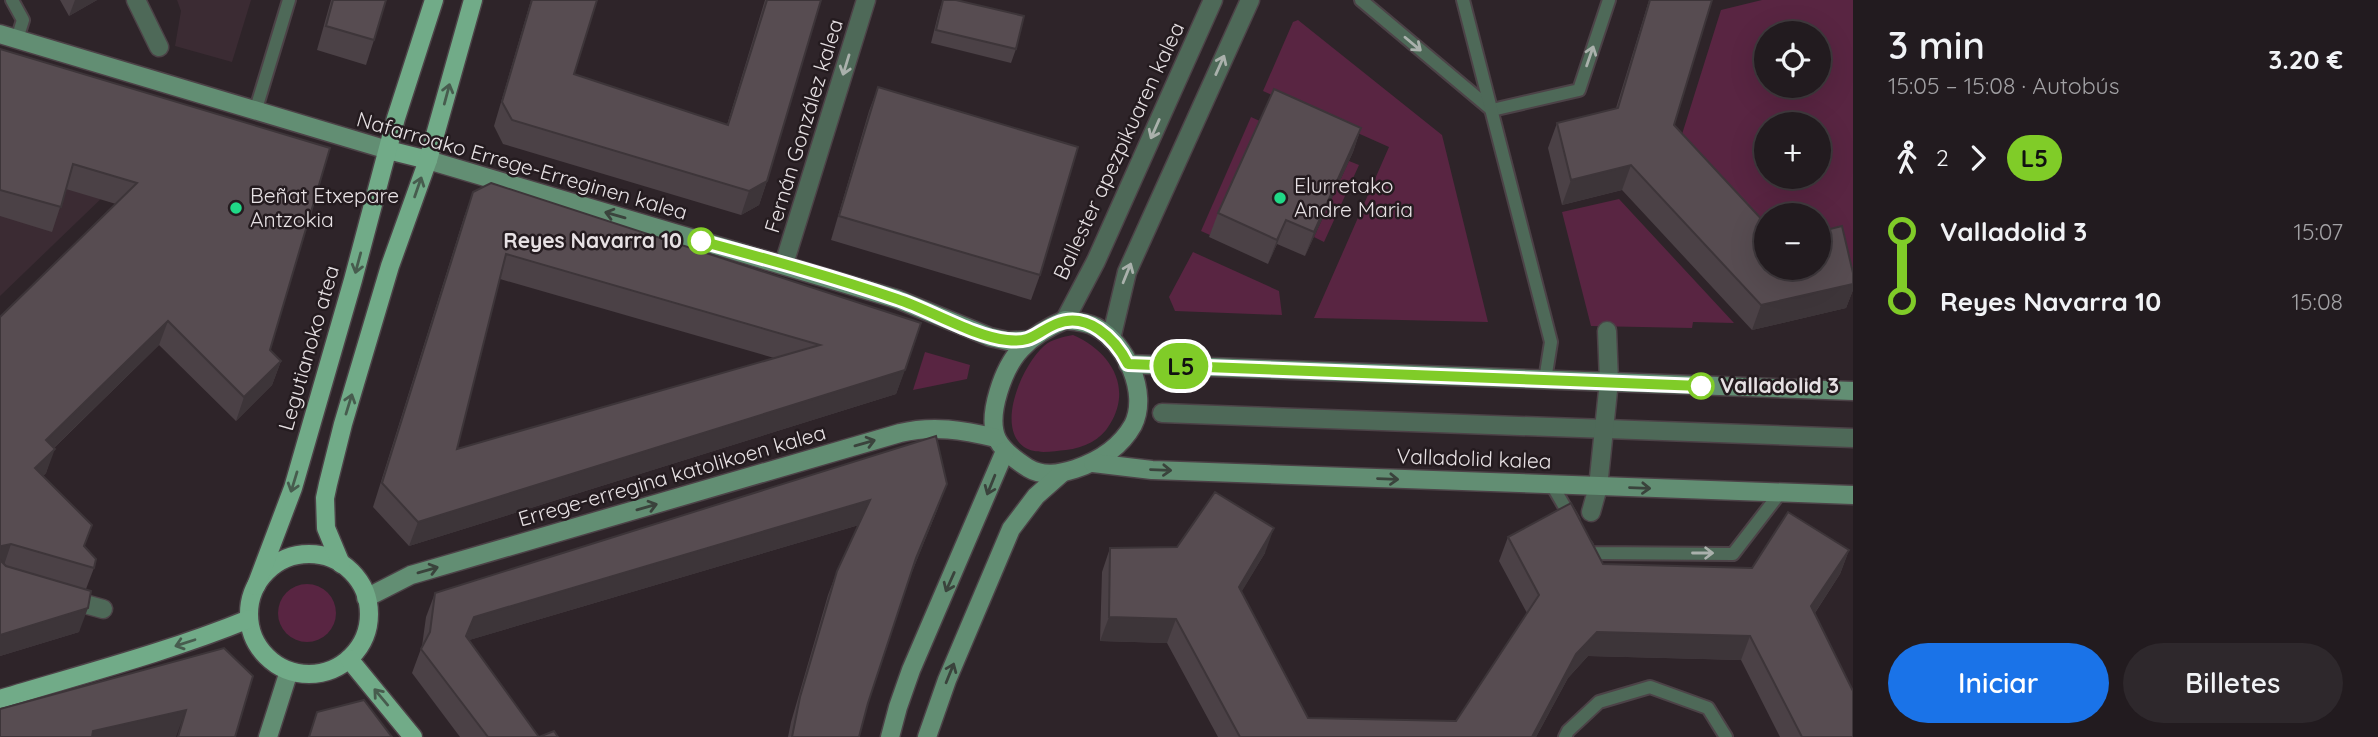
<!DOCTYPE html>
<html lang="es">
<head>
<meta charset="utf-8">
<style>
  :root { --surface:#221b1f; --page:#2e282c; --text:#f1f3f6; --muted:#a2a1a4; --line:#3f393d; --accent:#1a73e8 }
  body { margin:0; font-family:Quicksand,sans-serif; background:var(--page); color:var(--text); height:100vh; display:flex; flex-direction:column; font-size:26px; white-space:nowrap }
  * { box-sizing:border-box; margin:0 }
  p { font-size:23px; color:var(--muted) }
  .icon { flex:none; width:38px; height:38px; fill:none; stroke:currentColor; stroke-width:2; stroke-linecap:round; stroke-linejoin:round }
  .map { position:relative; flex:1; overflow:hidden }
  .drawer { display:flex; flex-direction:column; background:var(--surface); width:525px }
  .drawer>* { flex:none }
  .badge { padding:0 14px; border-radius:23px; font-size:24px; line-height:46px }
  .buttons { position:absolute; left:1754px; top:21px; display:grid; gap:14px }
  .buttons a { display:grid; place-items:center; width:77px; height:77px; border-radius:50%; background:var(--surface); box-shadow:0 7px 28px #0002,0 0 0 2px var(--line); font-size:35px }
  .map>.badge { position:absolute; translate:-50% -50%; box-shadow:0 0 0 4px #fff }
  .legs { display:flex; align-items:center; gap:10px; height:77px; padding:0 35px; font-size:23px }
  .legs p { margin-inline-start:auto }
  .summary { display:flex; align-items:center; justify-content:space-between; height:119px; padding:0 35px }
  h1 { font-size:38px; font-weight:600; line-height:52px }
  .action { display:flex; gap:14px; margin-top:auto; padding:14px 35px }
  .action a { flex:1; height:80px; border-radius:42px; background:var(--accent); color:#fff; font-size:28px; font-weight:600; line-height:80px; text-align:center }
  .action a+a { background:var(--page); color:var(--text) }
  ul { padding:0 35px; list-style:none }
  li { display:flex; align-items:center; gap:24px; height:70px; font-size:26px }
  li i { display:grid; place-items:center; width:10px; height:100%; margin:0 9px; background:currentColor }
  li i::after { content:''; width:18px; height:18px; margin:-9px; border:5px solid; border-radius:50%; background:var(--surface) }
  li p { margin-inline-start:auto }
  li:first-child i { background:linear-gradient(#0000 50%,currentColor 0) }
  li:last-child i { background:linear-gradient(currentColor 50%,#0000 0) }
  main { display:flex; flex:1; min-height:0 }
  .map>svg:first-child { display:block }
  .built { fill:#3b2b33 }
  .green { fill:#592542; fill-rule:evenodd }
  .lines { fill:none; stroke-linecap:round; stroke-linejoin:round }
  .lane-casing { stroke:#4c4247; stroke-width:16 }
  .street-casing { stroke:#4c4247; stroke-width:21 }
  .secondary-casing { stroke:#4c4247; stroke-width:21 }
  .primary-casing { stroke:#4c4247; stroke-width:21 }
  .lane { stroke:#4e6958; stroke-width:12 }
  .street { stroke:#4e6958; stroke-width:18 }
  .secondary { stroke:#628e73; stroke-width:18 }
  .primary { stroke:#71ab88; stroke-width:18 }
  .wall { fill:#4b4146; fill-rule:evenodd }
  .shaded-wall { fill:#3d3539 }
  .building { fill:#574c51; stroke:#3d3539; stroke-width:2; fill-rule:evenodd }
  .oneway { stroke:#aab1ac }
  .oneway2 { stroke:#475c4e }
  .oneway3 { stroke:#3a433c }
  .line-1-casing { stroke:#fff; stroke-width:16 }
  .line-1 { stroke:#80cc28; stroke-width:10 }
  .poi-dot { fill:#20d887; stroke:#241b1f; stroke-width:2.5 }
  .stop-1-dot { fill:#fff; stroke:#80cc28; stroke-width:3.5 }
  .labels { text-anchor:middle; stroke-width:5; stroke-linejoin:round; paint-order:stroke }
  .street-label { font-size:21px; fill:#e7e1e4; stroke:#241b1f }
  .poi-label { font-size:21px; fill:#e7e1e4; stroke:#241b1f; text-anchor:start }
  .stop-label { font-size:21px; font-weight:bold; fill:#e7e1e4; stroke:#241b1f; text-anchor:end }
</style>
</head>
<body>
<main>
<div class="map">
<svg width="1853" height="737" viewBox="0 0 1853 737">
  <rect width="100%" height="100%" fill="#2e2429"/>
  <g class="built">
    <polygon points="177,0 251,0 232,62 175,46 181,11"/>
    <polygon points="0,75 107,193 0,296"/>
  </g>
  <g class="green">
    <path d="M1762,0H1853V280L1818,242V215H1766V241L1678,147L1721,10ZM1766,33H1818V86H1766ZM1766,124H1818V177H1766Z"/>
    <polygon points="1298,20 1442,135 1488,322 1314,318 1389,147 1263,91 1293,22"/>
    <polygon points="1251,117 1262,122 1210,235 1201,231"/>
    <polygon points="1349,161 1359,165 1324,242 1314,237"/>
    <polygon points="1619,199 1734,323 1693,322 1692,328 1591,326 1562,212"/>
    <polygon points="1193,252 1279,291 1282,315 1175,311 1169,297"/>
    <path d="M1073,335C1110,351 1133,387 1110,424C1101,440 1084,448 1066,450C1053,451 1036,455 1024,447C995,426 1023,364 1044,346C1052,339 1063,337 1073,335Z"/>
    <polygon points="925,352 970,365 967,379 913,390"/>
    <circle cx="307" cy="613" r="29"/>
  </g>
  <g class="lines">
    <defs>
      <g id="lane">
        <polyline points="12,0 23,20 17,39"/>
        <polyline points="1361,0 1492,110 1579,90 1609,0"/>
        <polyline points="1463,0 1551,342 1545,380"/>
        <polyline points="255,112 289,0"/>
        <polyline points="1552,485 1573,521"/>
        <polyline points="1586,546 1589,553 1733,554 1780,493"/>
        <polyline points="1565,737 1568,731 1599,702 1650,687 1708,708 1726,737"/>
      </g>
      <g id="street">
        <polyline points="136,0 159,47"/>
        <polyline points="784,264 866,0"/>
        <polyline points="1065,320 1096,261 1213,0"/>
        <polyline points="1111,339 1127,272 1250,0"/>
        <polyline points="1162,413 1853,438"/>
        <polyline points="1591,512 1598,487 1609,381 1607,331"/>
        <polyline points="67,599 103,609"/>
      </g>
      <g id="secondary">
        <polyline points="0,34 388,150"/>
        <polyline points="428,160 897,299 990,337 1008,341 1030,340"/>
        <path d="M1065,320C1075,321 1087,322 1096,327C1126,343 1149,393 1133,425C1120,448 1099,461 1075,469C1059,474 1043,477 1028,468C1017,461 1003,451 997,439C986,415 1004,367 1021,349C1033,336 1048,327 1065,320Z"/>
        <polyline points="1128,364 1853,391"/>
        <polyline points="1093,463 1152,470 1853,495"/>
        <path d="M366,598L411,575L900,433C933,425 963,430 996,438"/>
        <polyline points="268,737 289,671"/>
        <polyline points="890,737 898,707 911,670 1005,451"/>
        <polyline points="927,737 947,680 1011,529 1036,496 1062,473"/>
      </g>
      <g id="primary">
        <polyline points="388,150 428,160"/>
        <circle cx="309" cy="614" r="60"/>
        <polyline points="341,564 326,528 325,498 328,484 343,424 390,266 428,160 473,0"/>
        <polyline points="256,586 293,488 353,280 396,118 434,0"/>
        <polyline points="349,659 413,737"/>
        <path d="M0,699C83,674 168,652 249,619"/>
      </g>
    </defs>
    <use href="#lane" class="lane-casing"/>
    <use href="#street" class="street-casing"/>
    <use href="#secondary" class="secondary-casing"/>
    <use href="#primary" class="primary-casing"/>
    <use href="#lane" class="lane"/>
    <use href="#street" class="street"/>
    <use href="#secondary" class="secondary"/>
    <use href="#primary" class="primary"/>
  </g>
  <g class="wall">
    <polygon points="60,0 97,0 69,16"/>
    <polygon points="331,0 386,0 374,40 366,65 317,50"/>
    <polygon points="531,0 597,0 574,74 727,125 765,0 821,0 767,181 759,205 741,215 503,144 494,126"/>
    <polygon points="943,0 1016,49 1011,63 931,43 939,11"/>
    <polygon points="1649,0 1712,0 1674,125 1766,268 1853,273 1853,290 1846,308 1752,330 1622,190 1562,205 1548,148 1557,123 1616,108"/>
    <polygon points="0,49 330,148 270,350 281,361 272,385 236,421 159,345 54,448 46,473 43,476 84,546 94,568 86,589 79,632 0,656 0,317 116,204 66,189 52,232 0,216"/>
    <polygon points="878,87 1040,275 1031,300 831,240 869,111"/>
    <polygon points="1361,128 1353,152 1305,256 1277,244 1268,264 1209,237 1218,213"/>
    <path d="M473,192L921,323L896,394L409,546L373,507L464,217ZM500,279L774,358L457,449Z"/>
    <polygon points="938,508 911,574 868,703 859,737 788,737 791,722 828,595 837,571 859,525 469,640 539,737 558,737 460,737 412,673 422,646 426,617 435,593"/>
    <polygon points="1508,537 1603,564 1752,568 1849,550 1840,574 1815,613 1853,737 1780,737 1741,660 1588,656 1568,678 1536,737 1218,737 1167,643 1100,641 1102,572 1110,548 1177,547 1265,553 1241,592 1308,718 1456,721 1527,613 1499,561"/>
  </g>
  <g class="shaded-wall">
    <polygon points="75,0 97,0 69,16"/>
    <polygon points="1361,128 1353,152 1305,256 1314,232"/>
    <polygon points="1631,165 1622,190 1562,205 1571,180"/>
    <polygon points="767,181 759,205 741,215 749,191"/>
    <polygon points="1286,220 1277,244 1268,264 1277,240"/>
    <polygon points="1853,284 1853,290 1846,308 1752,330 1761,305"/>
    <polygon points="168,321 159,345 37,464 46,440"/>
    <polygon points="281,361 272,385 236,421 244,397"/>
    <polygon points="905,370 896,394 409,546 418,522"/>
    <polygon points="55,449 46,473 26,492 35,468"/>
    <polygon points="947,484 938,508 908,582 916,558"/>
    <polygon points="870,500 862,524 466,641 458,661 474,617"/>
    <polygon points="1274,528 1265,553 1230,611 1239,587"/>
    <polygon points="11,544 3,568 0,569 0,550 1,546"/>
    <polygon points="1849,550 1840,574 1803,631 1811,606"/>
    <polygon points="88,608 79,632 0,656 0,635"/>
    <polygon points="1109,617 1176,619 1167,643 1100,641"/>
    <polygon points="1597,632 1750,636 1741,660 1588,656 1568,678 1536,737 1532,737 1576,654"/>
    <polygon points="186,710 176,737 91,737 93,731"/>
  </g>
  <g class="building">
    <polygon points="333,0 386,0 374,40 326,26"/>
    <polygon points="532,0 597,0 574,74 728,125 767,0 821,0 767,181 749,191 512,120 502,102"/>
    <polygon points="943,0 956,0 1024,16 1016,49 936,30"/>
    <polygon points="1650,0 1712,0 1674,125 1766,224 1766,268 1818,268 1818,232 1842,226 1853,273 1853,284 1761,305 1631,165 1571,180 1557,123 1618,108"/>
    <polygon points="0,49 330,148 270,350 281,361 244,397 168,321 46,440 55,449 35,468 92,525 84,546 96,559 94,568 11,544 1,546 0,550 0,317 137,183 73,164 61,207 0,190"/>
    <polygon points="878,87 1078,147 1040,275 839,216"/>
    <polygon points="1274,89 1361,128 1314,232 1286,220 1277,240 1218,213"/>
    <path d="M491,183L921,323L905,370L418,522L382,483L473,192ZM506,254L820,345L457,449Z"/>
    <polygon points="936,436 947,484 916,558 868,703 859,737 792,737 800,697 837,571 870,500 474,617 466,636 539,737 554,731 558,737 488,737 421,649 430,632 435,593"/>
    <polygon points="1215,492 1274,528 1239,587 1308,718 1456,721 1539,595 1508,537 1571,503 1603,564 1752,568 1788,512 1849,550 1811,606 1853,691 1853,737 1802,737 1750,636 1597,632 1576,654 1532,737 1240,737 1176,619 1109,617 1110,548 1177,547"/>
    <polygon points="0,560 6,566 91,591 88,608 0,635"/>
    <polygon points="224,648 253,676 235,737 178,737 186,710 93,731 92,737 0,737 0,709"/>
    <polygon points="364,700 392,737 309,737 317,712"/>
  </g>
  <defs><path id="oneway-shaft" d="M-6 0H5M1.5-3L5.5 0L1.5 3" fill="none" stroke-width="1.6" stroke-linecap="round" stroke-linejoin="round" transform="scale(1.75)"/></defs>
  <g class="oneway">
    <use href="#oneway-shaft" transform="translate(1413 44) rotate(40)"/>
    <use href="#oneway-shaft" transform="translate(1590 56) rotate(-71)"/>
    <use href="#oneway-shaft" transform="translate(846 65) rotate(107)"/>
    <use href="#oneway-shaft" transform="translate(1220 65) rotate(-66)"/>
    <use href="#oneway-shaft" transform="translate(1155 129) rotate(114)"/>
    <use href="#oneway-shaft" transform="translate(1127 273) rotate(-68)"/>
    <use href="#oneway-shaft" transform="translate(1703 553)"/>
  </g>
  <g class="oneway2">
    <use href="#oneway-shaft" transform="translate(447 94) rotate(-75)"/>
    <use href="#oneway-shaft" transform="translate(418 187) rotate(-71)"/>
    <use href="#oneway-shaft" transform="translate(358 263) rotate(105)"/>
    <use href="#oneway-shaft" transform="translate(349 404) rotate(-73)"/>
    <use href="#oneway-shaft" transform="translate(294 482) rotate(107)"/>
    <use href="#oneway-shaft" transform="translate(185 643) rotate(162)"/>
    <use href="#oneway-shaft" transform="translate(381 697) rotate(-130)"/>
  </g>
  <g class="oneway3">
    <use href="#oneway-shaft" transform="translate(615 215) rotate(-164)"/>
    <use href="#oneway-shaft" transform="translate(865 443) rotate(-16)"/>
    <use href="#oneway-shaft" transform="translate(1161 470) rotate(2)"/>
    <use href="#oneway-shaft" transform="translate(1388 479) rotate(2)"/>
    <use href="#oneway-shaft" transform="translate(991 485) rotate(112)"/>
    <use href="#oneway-shaft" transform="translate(1640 488) rotate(2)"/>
    <use href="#oneway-shaft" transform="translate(647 507) rotate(-16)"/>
    <use href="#oneway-shaft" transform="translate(428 570) rotate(-16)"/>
    <use href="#oneway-shaft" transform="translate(950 582) rotate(114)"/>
    <use href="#oneway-shaft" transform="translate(950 673) rotate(-68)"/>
  </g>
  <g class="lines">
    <defs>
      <path id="line-1" d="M701,241C767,259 833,277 897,299C930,310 975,337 1007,340C1033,343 1035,333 1056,324C1087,311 1115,338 1128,364L1701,386"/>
    </defs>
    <use href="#line-1" class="line-1-casing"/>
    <use href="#line-1" class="line-1"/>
  </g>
  <g class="poi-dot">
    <circle cx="1280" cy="198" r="7"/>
    <circle cx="236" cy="208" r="7"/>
  </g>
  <g class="stop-1-dot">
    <circle cx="701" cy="241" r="12"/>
    <circle cx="1701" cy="386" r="12"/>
  </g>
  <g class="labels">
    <g class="street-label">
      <text transform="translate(804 126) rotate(-73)" y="7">Fernán González kalea</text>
      <text transform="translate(1119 151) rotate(-65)" y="7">Ballester apezpikuaren kalea</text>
      <text transform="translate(522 166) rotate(16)" y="7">Nafarroako Errege-Erreginen kalea</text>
      <text transform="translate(309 348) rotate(-74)" y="7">Legutianoko atea</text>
      <text transform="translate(1474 459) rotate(2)" y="7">Valladolid kalea</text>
      <text transform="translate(672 476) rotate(-16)" y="7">Errege-erregina katolikoen kalea</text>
    </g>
    <g class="poi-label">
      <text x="1294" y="193">Elurretako<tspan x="1294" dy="24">Andre Maria</tspan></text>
      <text x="250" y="203">Beñat Etxepare<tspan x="250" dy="24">Antzokia</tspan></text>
    </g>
    <g class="stop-label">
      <text x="682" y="248">Reyes Navarra 10</text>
      <text x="1720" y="393" text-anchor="start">Valladolid 3</text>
    </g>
  </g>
</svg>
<div class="buttons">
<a><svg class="icon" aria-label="locate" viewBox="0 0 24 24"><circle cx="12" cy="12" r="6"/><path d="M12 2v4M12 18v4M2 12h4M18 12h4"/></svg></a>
<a>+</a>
<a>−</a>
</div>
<b class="badge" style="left:1181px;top:366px;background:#80cc28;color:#111">L5</b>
</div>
<section class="drawer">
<div class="summary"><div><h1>3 min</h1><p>15:05 – 15:08 · Autobús</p></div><b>3.20 €</b></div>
<div class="legs"><svg class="icon" aria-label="walk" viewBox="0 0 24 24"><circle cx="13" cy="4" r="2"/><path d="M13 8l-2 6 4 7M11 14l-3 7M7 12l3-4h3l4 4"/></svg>2<svg class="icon" aria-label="forward" viewBox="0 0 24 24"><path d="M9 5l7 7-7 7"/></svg><b class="badge" style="background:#80cc28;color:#111">L5</b></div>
<ul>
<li><i style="color:#80cc28"></i><b>Valladolid 3</b><p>15:07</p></li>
<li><i style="color:#80cc28"></i><b>Reyes Navarra 10</b><p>15:08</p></li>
</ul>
<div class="action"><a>Iniciar</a><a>Billetes</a></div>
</section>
</main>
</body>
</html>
